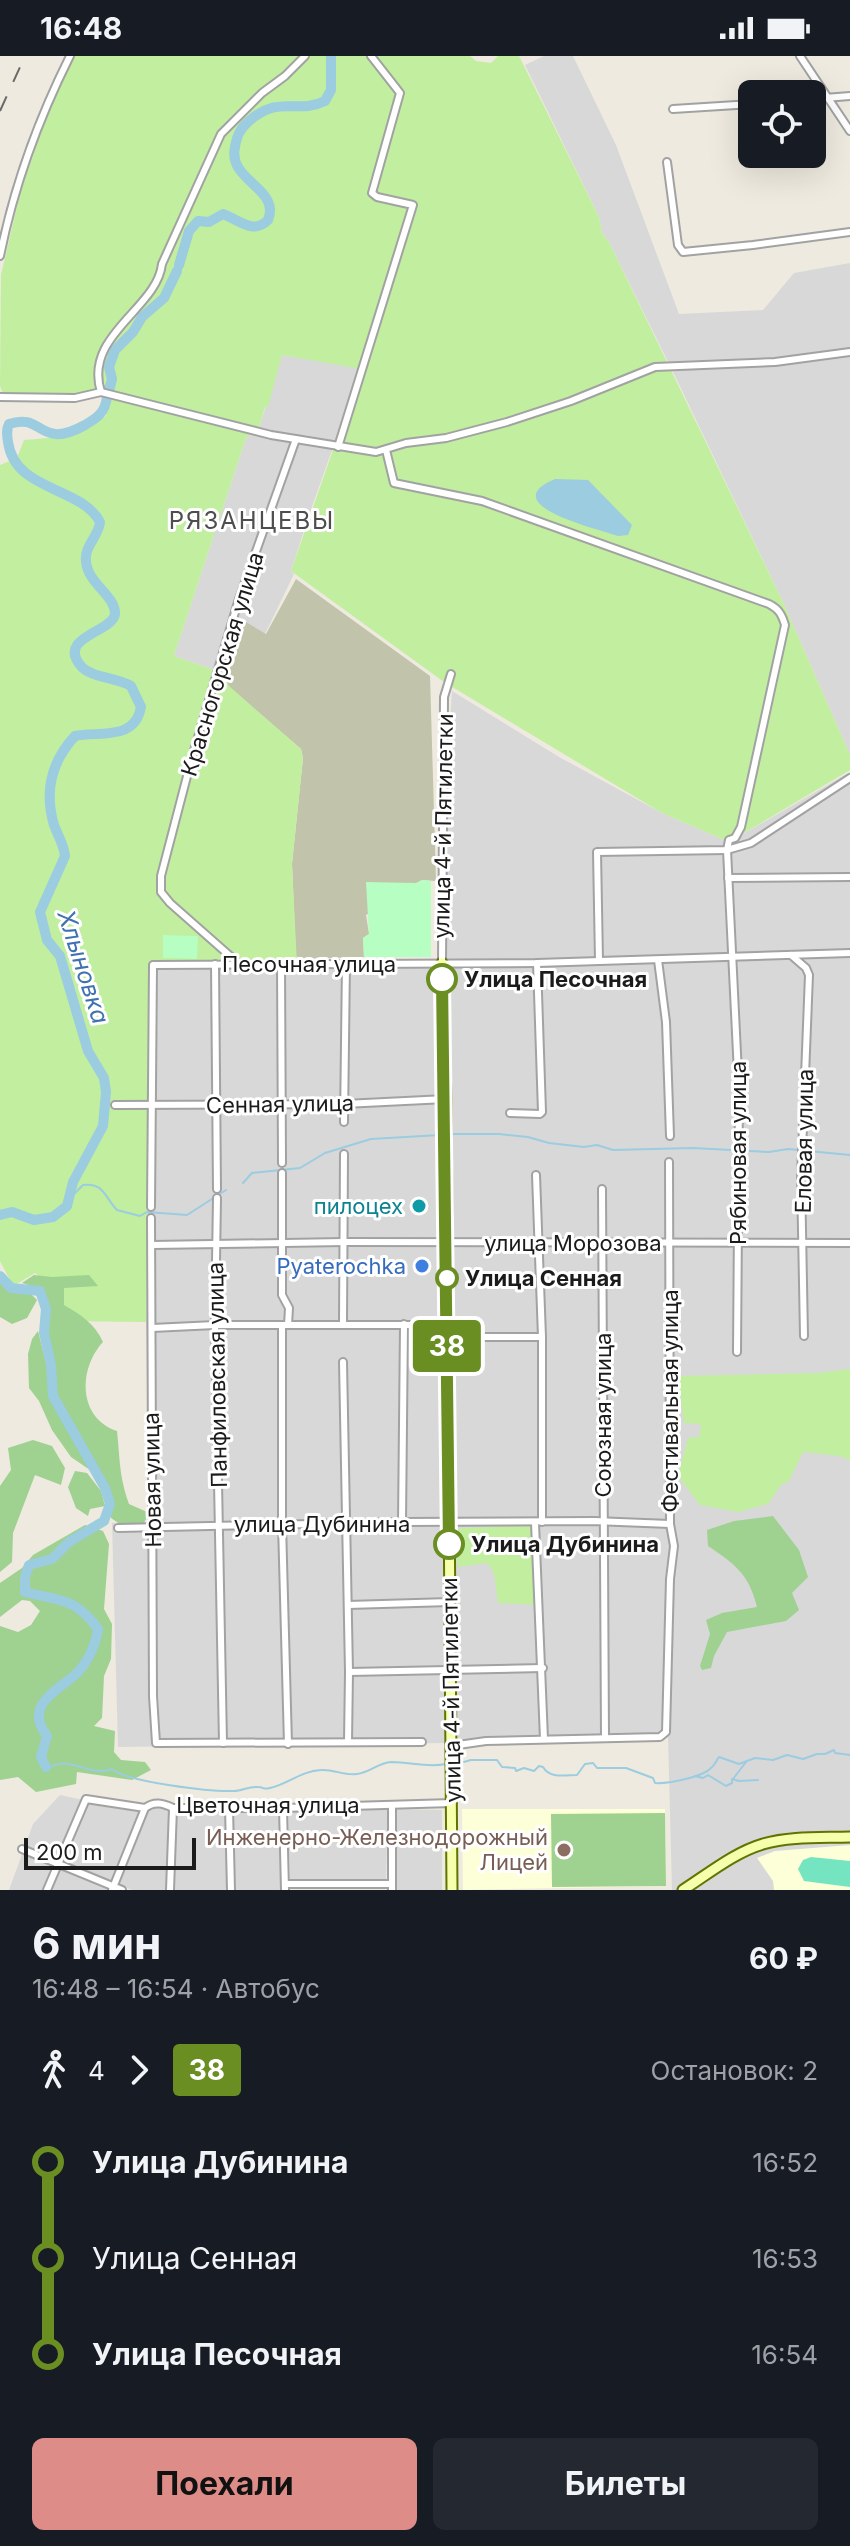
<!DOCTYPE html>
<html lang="ru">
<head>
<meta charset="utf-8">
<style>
  :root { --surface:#171b24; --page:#242831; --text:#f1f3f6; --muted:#9ea1a6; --accent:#de8c87 }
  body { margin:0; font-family:Inter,sans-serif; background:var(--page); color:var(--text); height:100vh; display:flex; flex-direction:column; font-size:30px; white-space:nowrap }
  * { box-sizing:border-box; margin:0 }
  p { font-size:26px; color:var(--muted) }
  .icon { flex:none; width:44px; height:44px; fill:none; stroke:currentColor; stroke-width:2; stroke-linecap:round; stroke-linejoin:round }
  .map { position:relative; height:1834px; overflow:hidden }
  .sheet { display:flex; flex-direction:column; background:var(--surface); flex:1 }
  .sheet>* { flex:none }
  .badge { padding:0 16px; border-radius:6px; font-size:28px; line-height:52px }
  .fabs { position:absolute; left:738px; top:24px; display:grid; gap:16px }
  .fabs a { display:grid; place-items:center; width:88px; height:88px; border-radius:12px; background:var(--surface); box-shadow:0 8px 32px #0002; font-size:40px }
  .scale { position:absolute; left:24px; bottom:20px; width:172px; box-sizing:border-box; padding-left:8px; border:4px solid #1b1b1b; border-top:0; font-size:22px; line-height:28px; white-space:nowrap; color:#1b1b1b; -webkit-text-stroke:6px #fff; paint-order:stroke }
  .map>.badge { position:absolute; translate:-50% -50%; box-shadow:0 0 0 4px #fff }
  .legs { display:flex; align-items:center; gap:12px; height:88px; padding:0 32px; font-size:26px }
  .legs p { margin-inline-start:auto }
  .summary { display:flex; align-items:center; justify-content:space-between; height:136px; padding:0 32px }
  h1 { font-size:44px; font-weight:700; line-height:60px }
  .primary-button { display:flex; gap:16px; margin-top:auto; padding:16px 32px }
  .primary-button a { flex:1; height:92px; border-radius:12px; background:var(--accent); color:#111; font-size:32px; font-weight:700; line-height:92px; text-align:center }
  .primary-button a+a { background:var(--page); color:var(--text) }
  ul { padding:0 32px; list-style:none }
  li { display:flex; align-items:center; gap:28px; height:96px; font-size:30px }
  li i { display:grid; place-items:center; width:12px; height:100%; margin:0 10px; background:currentColor }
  li i::after { content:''; width:20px; height:20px; margin:-10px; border:6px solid; border-radius:50%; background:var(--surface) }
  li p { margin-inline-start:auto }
  li:first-child i { background:linear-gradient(#0000 50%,currentColor 0) }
  li:last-child i { background:linear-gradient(currentColor 50%,#0000 0) }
  .status { display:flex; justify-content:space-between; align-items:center; height:56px; padding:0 40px; background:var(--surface); direction:ltr }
  .status svg { height:22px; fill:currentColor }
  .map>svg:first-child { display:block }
  .residential { fill:#d9d8d8 }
  .education { fill:#fcffd7 }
  .construction { fill:#c1c3aa }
  .grass { fill:#c1ee9f }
  .forest { fill:#9fd190 }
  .park { fill:#b6fec1 }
  .pitch { fill:#75e5c1 }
  .water { fill:#9bcce0 }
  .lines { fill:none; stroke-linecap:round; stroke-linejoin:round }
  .stream { stroke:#9bcce0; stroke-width:2 }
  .river { stroke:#9bcce0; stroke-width:10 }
  .street-casing { stroke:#a2a2a2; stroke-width:10 }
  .secondary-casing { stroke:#607400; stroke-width:13 }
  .street { stroke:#fff; stroke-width:6 }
  .secondary { stroke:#f5ffac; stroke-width:9 }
  .rail { stroke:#696969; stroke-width:2; stroke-dasharray:16 16; stroke-linecap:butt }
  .line-1-casing { stroke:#fff; stroke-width:18 }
  .line-1 { stroke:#6b8e23; stroke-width:12 }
  .stop-1-dot { fill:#fff; stroke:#6b8e23; stroke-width:4 }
  .culture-dot { fill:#0f9aa8; stroke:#fff; stroke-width:3 }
  .shop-dot { fill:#3f7fe0; stroke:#fff; stroke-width:3 }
  .education-dot { fill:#8d6e63; stroke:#fff; stroke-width:3 }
  .labels { text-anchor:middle; stroke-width:6; stroke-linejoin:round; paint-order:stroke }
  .street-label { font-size:22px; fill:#1b1b1b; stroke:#fff }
  .stop-label { font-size:22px; font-weight:bold; fill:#1b1b1b; stroke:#fff; text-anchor:start }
  .culture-label { font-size:22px; fill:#0d838f; stroke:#fff; text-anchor:end }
  .shop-label { font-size:22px; fill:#366cbe; stroke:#fff; text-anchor:end }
  .education-label { font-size:22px; fill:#785e54; stroke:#fff; text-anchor:end }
  .neighbourhood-label { font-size:24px; letter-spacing:2px; fill:#4e4e4e; stroke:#fff }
  .water-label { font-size:24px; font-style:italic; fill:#4072b2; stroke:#fff }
</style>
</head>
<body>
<div class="status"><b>16:48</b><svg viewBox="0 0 49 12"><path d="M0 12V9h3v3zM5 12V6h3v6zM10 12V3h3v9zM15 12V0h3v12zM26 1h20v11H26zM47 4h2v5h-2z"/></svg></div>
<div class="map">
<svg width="850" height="1834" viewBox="0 0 850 1834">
  <rect width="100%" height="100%" fill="#eeeadf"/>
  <g class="residential">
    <polygon points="544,0 573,0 616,89 679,258 763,254 794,217 850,207 850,699 783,546 676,322 609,186 602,177 599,161 525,9"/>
    <polygon points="282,299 361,312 308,462 291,515 294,518 265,578 238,562 223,617 174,600 246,382 259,372"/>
    <polygon points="452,635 559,701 662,757 729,786 850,716 850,1834 672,1834 668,1680 599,1679 486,1682 446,1687 118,1691 112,1467 149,1465 146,1266 151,912 445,910 446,735"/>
    <polygon points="60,1739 140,1756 109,1834 9,1834 33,1768"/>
    <polygon points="153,1749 171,1751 169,1834 132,1834 115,1827 146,1756"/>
    <polygon points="282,1753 283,1834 233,1834 232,1755"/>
    <polygon points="388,1753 386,1823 290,1824 288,1755"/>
    <polygon points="396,1753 442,1754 442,1834 396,1834"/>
    <polygon points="174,1754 228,1755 229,1834 172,1834"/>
  </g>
  <g class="education">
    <polygon points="462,1753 665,1753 666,1830 463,1834"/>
    <polygon points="850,1789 850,1834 774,1834 773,1825 757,1802 775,1795"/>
  </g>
  <polygon class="construction" points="296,523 430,620 436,825 422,824 366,859 369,878 363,882 364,901 300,903 296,900 292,808 303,702 301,693 228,630 223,617 239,562 266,578"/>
  <g class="grass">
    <path d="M72,0H470L476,5L491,7L498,0H519L599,161L602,177L609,186L783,546L850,699V714L729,786L662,757L444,626L291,515L361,313L282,299L268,351H265L259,372L246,382L174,600L223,617L229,630L301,693L303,702L292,808L297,909L151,912L146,1266L58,1265L61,1236L35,1217L13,1230L0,1205V409L17,402L24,384C58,382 77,378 106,360L101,337L85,341L5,343L0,330L1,219L21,134L59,26Z"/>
    <polygon points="850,1313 850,1404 839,1400 803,1396 789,1425 781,1429 768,1448 738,1456 700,1449 678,1420 688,1382 699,1381 701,1368 684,1367 678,1320 818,1317"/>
    <polygon points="530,1470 533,1473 533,1508 537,1549 498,1547 494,1517 487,1507 457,1511 459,1472"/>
  </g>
  <g class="forest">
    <path d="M34,1219L52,1221L89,1219L98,1230L64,1232V1249C81,1259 94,1267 103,1286C78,1313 78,1362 117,1375C120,1403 119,1420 129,1448L147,1456L146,1463L143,1468H120L111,1462C114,1414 71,1379 56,1337C52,1325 54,1312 52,1299C51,1291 46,1283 46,1275C45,1255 50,1255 42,1233L22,1227Z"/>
    <polygon points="0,1224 10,1236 31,1238 37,1244 27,1262 12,1268 0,1261"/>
    <polygon points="38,1275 47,1311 50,1341 72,1381 89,1405 90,1414 71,1401 52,1374 39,1345 29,1332 28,1298 32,1283"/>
    <polygon points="33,1384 52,1390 65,1412 61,1429 35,1419 13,1477 12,1506 0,1516 0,1430 11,1414 8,1392"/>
    <polygon points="75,1415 87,1417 101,1435 105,1450 90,1453 88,1460 76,1452 68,1431"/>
    <path d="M773,1460L799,1494L808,1521L792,1537L799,1554L786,1565L727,1576L714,1600L711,1612L702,1614L700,1610L710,1578L706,1564L722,1557L757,1551C749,1518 735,1508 708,1490L707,1474L734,1465Z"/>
    <polygon points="85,1469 103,1475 109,1488 104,1553 112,1568 111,1603 104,1620 102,1662 94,1670 115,1675 114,1696 121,1704 145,1706 151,1714 132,1724 77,1716 76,1728 36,1736 18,1721 0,1724 0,1570 18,1576 31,1569 40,1555 30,1545 22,1544 0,1561 0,1527 22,1512 33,1499"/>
    <polygon points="665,1757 666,1830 552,1831 551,1758"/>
  </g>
  <g class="park">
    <polygon points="422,824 431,825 431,901 364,901 363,882 369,878 366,826 416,827"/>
    <polygon points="163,879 198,880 197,903 163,902"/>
  </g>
  <polygon class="pitch" points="811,1801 850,1805 850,1831 804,1825 798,1813 803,1804"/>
  <path class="water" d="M555,423L588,424L632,469L628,479L618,480C599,473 493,449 555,423Z"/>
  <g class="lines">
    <g class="stream">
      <polyline points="452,1078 499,1078 528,1081 549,1087 584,1091 597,1089 613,1094 693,1092 769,1096 788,1093 850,1099"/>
      <polyline points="243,1127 252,1117 300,1112 325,1097 371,1083 440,1079"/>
      <path d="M69,1143L83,1129C104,1126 105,1142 117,1154L140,1160L147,1156L187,1159L226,1134"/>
      <path d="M460,1707L471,1704H497L502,1711L515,1712L516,1715L524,1712L534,1715L539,1710L543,1711C550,1723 565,1719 577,1719L585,1708L593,1707L597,1712H626L653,1722L655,1727C667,1728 703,1721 711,1712C715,1709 716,1705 719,1701L739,1708L755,1702L773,1704L787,1699L803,1703L817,1698H825L834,1694L835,1697L850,1699"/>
      <path d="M47,1714C64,1696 90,1722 112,1713C126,1726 212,1736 234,1735C242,1735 249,1730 258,1731C265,1731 262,1734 270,1732C288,1728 301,1715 321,1714C333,1713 345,1720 357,1718C369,1717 378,1707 391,1706C411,1706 427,1712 446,1708"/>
      <polyline points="695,1720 703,1722 708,1719 726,1730 732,1727 732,1723 739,1725 758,1724"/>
      <polyline points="733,1723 746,1706"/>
    </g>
    <g class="river">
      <path d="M179,209L189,175L198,165L209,166L223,158C239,164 253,179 268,164C281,132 227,125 235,91C237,79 240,73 249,65C280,38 296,59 325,45L331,34V0"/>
      <polyline points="109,335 112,323 109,311 115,294 133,276 142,261 164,242 177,215"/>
      <path d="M0,1159L12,1156L34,1164L53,1161L67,1150L73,1126L103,1070L106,1036L104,1022L88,995L60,900L47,884L40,856L65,800C64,789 58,780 54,769C44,735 51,706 75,680C100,675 135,685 141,651L131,630C116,621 91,622 81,610C56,581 113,576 115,558C116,540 87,527 86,505C84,490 99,480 100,466C81,430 15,436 8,386C7,379 6,374 9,368C44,356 38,395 85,369C97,362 105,357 107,341"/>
      <path d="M0,1220L11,1232L40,1235L46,1253L44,1277L51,1309L53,1340L105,1432L110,1448L104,1465L69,1486L52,1503L29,1509L25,1521V1536C59,1545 75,1541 98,1573C96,1589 87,1608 75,1619C55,1636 24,1650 47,1680L41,1701L46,1711"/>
    </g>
    <defs>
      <g id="street">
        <polyline points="800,0 850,75"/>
        <polyline points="812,43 850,40"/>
        <polyline points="673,53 752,48"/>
        <polyline points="667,106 678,189 683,196 753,189 850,176"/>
        <path d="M0,200C14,130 38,64 70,0"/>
        <path d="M101,336C83,279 157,253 162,208L221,78L262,37L285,20L305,0"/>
        <polyline points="0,341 75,342 101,336 271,379 376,396 406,387 446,382 507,366 571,345 655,311 775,306 850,296"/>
        <polyline points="338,391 413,149 377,141 372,137 400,37 371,0"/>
        <path d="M386,394L394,427L482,445L769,548C779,553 782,559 785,569L741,771L735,782L729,784L727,794L739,1038L737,1296"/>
        <polyline points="728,822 850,821"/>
        <polyline points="791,899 806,912 809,919 801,1121 804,1280"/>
        <polyline points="658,904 666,966 670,1080"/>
        <polyline points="599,905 597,796 727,794 751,787 850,722"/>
        <polyline points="238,907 170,847 161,836 161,820 191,705 238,546 296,383"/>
        <polyline points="442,907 444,641 451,618"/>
        <polyline points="215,908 217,1133"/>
        <polyline points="281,908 282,1107"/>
        <polyline points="115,1049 344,1048 446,1043"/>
        <polyline points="510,1057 540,1058 542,1056 537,907"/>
        <polyline points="344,1066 346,906"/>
        <polyline points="282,1117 282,1239 289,1252 288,1269"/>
        <polyline points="536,1119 542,1281 542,1466"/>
        <polyline points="602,1133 605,1681"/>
        <polyline points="217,1142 215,1269 223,1687"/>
        <polyline points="151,1151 153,909 537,907 850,897"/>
        <polyline points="151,1162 153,1640 156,1687 422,1686"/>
        <polyline points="152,1189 344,1186 850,1187"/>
        <polyline points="343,1268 344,1098"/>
        <polyline points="282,1269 282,1468 288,1688"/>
        <polyline points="152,1272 215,1269 447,1269"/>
        <polyline points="447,1281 542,1281"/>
        <polyline points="343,1306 349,1616 348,1686"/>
        <polyline points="402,1466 404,1268"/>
        <polyline points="535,1467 544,1683"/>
        <polyline points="118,1472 402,1466 594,1465 670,1468"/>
        <polyline points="348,1549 450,1546"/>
        <polyline points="349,1616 543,1612"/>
        <polyline points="451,1690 486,1685 660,1681 666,1676 670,1523 674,1490 670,1468 669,1106"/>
        <polyline points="229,1752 231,1834"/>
        <polyline points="283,1752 285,1834"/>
        <polyline points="22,1793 122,1834"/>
        <polyline points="285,1828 392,1828"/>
        <path d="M47,1834L86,1743L145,1752C154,1745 163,1747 173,1752H283L452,1747"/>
        <polyline points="112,1834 145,1752"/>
        <polyline points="170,1834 173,1752"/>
        <polyline points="392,1834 392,1749"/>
      </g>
      <g id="secondary">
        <polyline points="442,907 446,1043 452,1834"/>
        <path d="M683,1834C708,1818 735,1796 763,1788C790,1780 822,1782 850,1781"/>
      </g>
    </defs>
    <use href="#street" class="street-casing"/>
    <use href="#secondary" class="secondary-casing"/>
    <use href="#street" class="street"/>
    <use href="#secondary" class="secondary"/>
    <polyline class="rail" points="0,55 25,0"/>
  </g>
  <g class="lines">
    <defs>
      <polyline id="line-1" points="442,923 449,1488"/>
    </defs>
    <use href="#line-1" class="line-1-casing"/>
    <use href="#line-1" class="line-1"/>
  </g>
  <g class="stop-1-dot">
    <circle cx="442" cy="923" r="14"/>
    <circle cx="447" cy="1222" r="10"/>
    <circle cx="449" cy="1488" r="14"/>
  </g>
  <circle class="culture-dot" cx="419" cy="1150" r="8"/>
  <circle class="shop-dot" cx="422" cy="1210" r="8"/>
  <circle class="education-dot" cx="564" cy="1794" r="8"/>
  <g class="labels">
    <g class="street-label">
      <text transform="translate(222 608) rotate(-73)" y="8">Красногорская улица</text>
      <text transform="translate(443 770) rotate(-89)" y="8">улица 4-й Пятилетки</text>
      <text x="309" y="916">Песочная улица</text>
      <text transform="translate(280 1048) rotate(-1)" y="8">Сенная улица</text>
      <text transform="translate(804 1085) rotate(-89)" y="8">Еловая улица</text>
      <text transform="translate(738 1097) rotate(-90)" y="8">Рябиновая улица</text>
      <text x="573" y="1195">улица Морозова</text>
      <text transform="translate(217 1319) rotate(-91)" y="8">Панфиловская улица</text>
      <text transform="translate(670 1345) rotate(-90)" y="8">Фестивальная улица</text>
      <text transform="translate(603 1359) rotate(-90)" y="8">Союзная улица</text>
      <text transform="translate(152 1424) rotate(-91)" y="8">Новая улица</text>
      <text x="322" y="1476">улица Дубинина</text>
      <text transform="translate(451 1634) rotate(-91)" y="8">улица 4-й Пятилетки</text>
      <text x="268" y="1757">Цветочная улица</text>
    </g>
    <g class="stop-label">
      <text x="464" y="931">Улица Песочная</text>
      <text x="465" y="1230">Улица Сенная</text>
      <text x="471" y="1496">Улица Дубинина</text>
    </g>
    <g class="culture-label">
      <text x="403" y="1158">пилоцех</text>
    </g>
    <g class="shop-label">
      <text x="406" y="1218">Pyaterochka</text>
    </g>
    <g class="education-label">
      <text x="548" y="1789">Инженерно-Железнодорожный<tspan x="548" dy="25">Лицей</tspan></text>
    </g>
    <g class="neighbourhood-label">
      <text x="252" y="473">РЯЗАНЦЕВЫ</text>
    </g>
    <g class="water-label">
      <text transform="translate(83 911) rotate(72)" y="8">Хлыновка</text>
    </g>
  </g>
</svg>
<div class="fabs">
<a><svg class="icon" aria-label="locate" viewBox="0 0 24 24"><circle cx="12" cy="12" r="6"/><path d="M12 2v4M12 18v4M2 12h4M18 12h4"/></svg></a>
</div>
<div class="scale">200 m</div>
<b class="badge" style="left:447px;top:1290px;background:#6b8e23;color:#fff">38</b>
</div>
<section class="sheet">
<div class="summary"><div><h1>6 мин</h1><p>16:48 – 16:54 · Автобус</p></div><b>60 ₽</b></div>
<div class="legs"><svg class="icon" aria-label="walk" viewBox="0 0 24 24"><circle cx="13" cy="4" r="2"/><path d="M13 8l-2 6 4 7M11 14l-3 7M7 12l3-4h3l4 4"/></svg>4<svg class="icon" aria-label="forward" viewBox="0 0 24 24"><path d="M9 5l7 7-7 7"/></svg><b class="badge" style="background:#6b8e23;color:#fff">38</b><p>Остановок: 2</p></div>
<ul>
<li><i style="color:#6b8e23"></i><b>Улица Дубинина</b><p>16:52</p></li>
<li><i style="color:#6b8e23"></i><span>Улица Сенная</span><p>16:53</p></li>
<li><i style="color:#6b8e23"></i><b>Улица Песочная</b><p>16:54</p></li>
</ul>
<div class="primary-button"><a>Поехали</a><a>Билеты</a></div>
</section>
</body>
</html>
